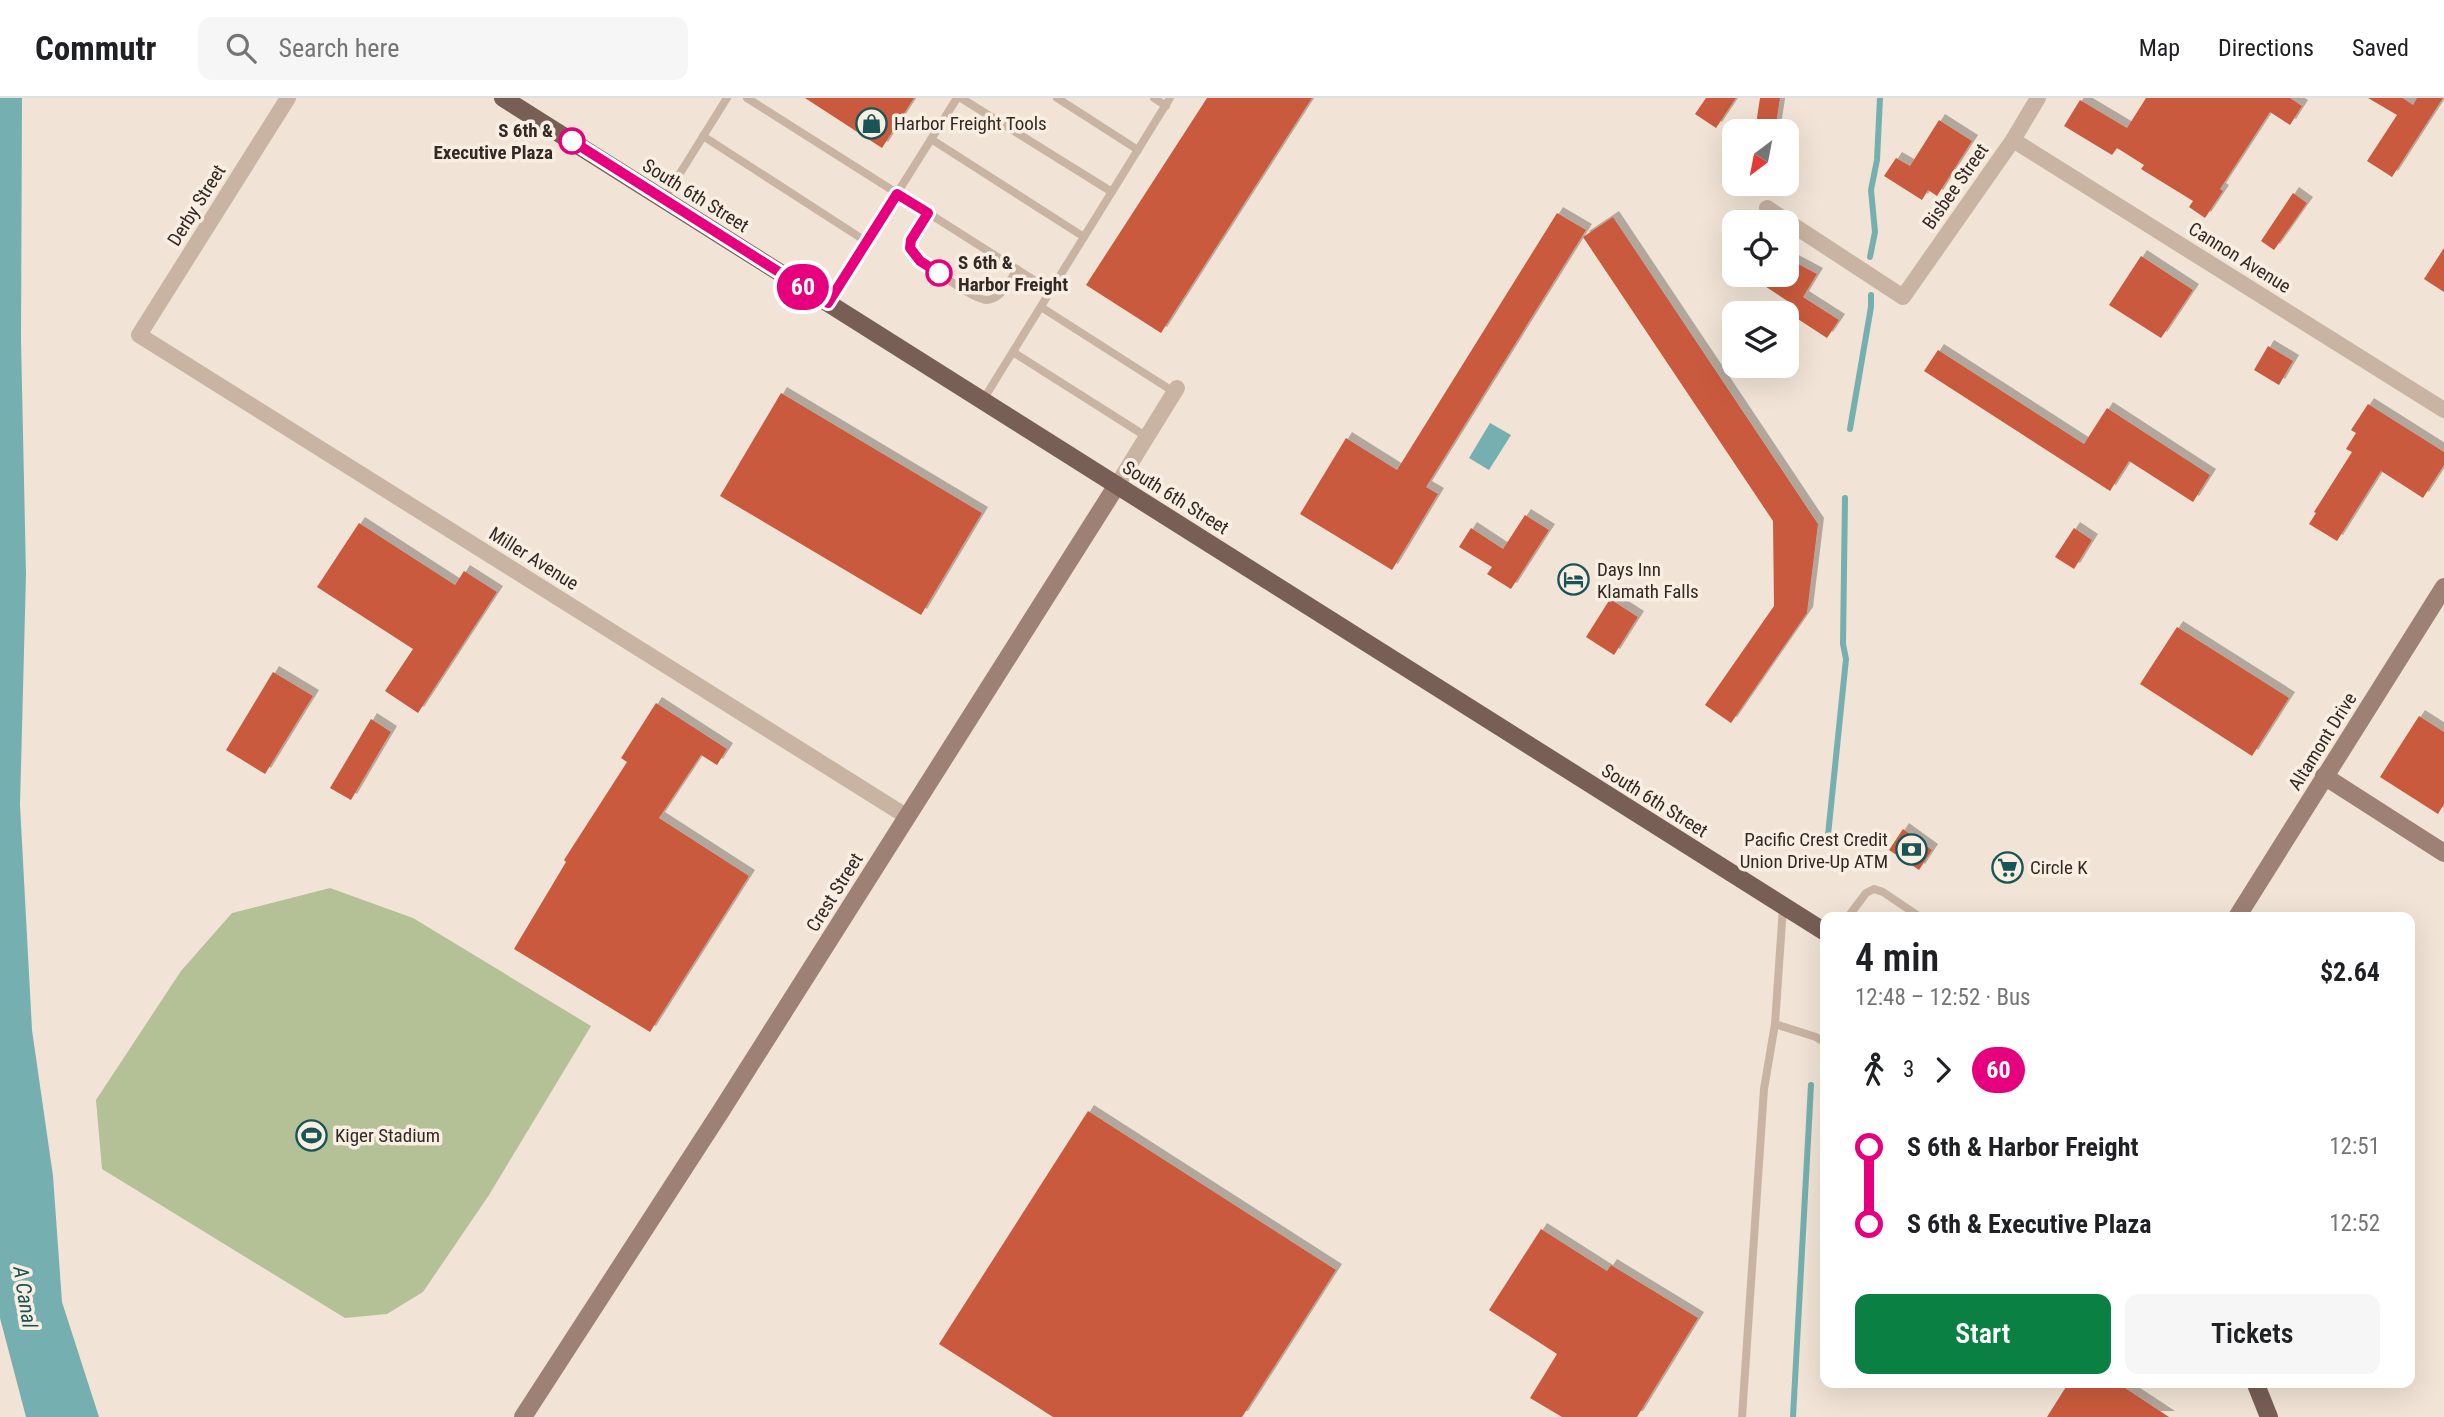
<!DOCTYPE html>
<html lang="en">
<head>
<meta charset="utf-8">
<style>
  :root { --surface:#fff; --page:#f6f6f6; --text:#202124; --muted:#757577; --line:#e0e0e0; --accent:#0b8043 }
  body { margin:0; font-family:"Roboto Condensed",sans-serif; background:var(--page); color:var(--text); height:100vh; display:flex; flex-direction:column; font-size:26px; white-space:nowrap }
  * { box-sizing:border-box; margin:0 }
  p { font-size:23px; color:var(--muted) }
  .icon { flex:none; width:38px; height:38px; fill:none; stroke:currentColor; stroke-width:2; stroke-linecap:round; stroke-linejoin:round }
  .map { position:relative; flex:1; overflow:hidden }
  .sheet { position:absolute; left:1820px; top:814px; width:595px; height:476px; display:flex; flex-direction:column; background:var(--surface); border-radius:14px; box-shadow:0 7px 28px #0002 }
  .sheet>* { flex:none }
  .badge { padding:0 14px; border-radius:23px; font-size:24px; line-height:46px }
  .needle { width:46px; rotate:212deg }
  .fabs { position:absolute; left:1722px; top:21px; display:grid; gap:14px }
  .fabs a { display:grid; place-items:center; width:77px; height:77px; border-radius:14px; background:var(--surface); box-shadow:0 7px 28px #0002; font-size:35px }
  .map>.badge { position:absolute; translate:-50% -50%; box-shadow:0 0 0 4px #fff }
  .legs { display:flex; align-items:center; gap:10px; height:77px; padding:0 35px; font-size:23px }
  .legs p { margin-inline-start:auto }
  .head { display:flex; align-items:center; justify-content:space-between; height:119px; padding:0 35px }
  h1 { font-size:38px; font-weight:600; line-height:52px }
  .button { display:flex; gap:14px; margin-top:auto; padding:14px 35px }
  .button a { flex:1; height:80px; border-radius:14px; background:var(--accent); color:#fff; font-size:28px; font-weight:600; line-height:80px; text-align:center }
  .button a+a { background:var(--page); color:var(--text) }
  ul { padding:0 35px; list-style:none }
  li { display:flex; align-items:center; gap:24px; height:77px; font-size:26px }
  li i { display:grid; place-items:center; width:10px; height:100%; margin:0 9px; background:currentColor }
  li i::after { content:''; width:18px; height:18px; margin:-9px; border:5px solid; border-radius:50%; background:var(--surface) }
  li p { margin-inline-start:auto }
  li:first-child i { background:linear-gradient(#0000 50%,currentColor 0) }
  li:last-child i { background:linear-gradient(currentColor 50%,#0000 0) }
  header { display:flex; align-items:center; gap:42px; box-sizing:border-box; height:98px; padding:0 35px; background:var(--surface); border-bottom:2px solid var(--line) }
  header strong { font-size:33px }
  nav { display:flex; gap:38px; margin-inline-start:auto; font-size:24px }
  .search { width:490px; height:63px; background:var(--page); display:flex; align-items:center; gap:18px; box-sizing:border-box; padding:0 24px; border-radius:14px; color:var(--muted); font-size:26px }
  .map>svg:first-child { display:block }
  .green { fill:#b4c096 }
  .water { fill:#75afaf }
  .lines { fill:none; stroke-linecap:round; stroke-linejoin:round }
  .stream { stroke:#75afaf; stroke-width:6 }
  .building { fill:#ca5a3c; filter:url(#shadow) }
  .lane { stroke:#c9b3a2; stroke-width:8 }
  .street { stroke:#c9b3a2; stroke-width:16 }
  .secondary { stroke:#9d8174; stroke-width:18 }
  .primary { stroke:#775f55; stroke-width:18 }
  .line-1-casing { stroke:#fff; stroke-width:16 }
  .line-1 { stroke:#e6007e; stroke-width:10 }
  .stop-1-dot { fill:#fff; stroke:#e6007e; stroke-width:3.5 }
  .labels { text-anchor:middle; stroke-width:7; stroke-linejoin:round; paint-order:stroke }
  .poi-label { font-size:19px; fill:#342925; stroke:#f9eee2; text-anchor:start }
  .stop-label { font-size:19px; font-weight:bold; fill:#342925; stroke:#f9eee2; text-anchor:end }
  .street-label { font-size:19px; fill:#342925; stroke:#f9eee2 }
  .water-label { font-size:21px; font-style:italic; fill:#195456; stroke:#f9eee2 }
</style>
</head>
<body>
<header>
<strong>Commutr</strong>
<div class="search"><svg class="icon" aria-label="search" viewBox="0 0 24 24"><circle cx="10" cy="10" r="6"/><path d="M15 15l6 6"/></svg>Search here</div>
<nav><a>Map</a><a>Directions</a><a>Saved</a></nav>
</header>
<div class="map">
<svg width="2444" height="1319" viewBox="0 0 2444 1319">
  <defs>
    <filter id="shadow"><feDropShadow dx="6" dy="-6" stdDeviation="0" flood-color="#0004"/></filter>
  </defs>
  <rect width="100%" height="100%" fill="#f1e4d6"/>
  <polygon class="green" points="330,790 413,820 591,928 489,1097 423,1194 387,1216 345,1220 102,1071 96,1002 181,873 232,815"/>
  <g class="water">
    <polygon points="0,0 22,0 21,242 26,476 20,707 32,932 53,1078 62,1204 99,1319 26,1319 0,1220"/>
    <polygon points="1490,325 1511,337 1489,372 1469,360"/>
  </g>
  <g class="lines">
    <g class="stream">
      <polyline points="1870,159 1875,134 1871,92 1877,62 1880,0"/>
      <polyline points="1850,331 1871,209 1871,197"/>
      <polyline points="1827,747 1846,561 1843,546 1845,400"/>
      <polyline points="1793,1319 1811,987"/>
    </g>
  </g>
  <g class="building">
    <polygon points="805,0 914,0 882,50"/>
    <polygon points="1207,0 1312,0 1161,235 1086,187"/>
    <polygon points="1706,0 1736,0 1716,30 1695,16"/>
    <polygon points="1760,0 1780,0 1775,33 1755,33"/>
    <polygon points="2146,0 2290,0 2302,8 2290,27 2270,14 2220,91 2223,93 2205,120 2189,109 2193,103 2141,71 2144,67 2117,50 2112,57 2064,28 2080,2 2127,30"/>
    <polygon points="2368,0 2403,0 2413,7 2417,0 2443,0 2392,79 2367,63 2397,17"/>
    <polygon points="1939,22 1972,43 1937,98 1928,92 1922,102 1884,78 1896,60 1910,68"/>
    <polygon points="2293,95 2307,105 2274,152 2261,143"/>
    <polygon points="1557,115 1586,132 1426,389 1438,396 1392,472 1300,416 1346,340 1397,372"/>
    <polygon points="1613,119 1818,426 1807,515 1731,625 1705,607 1774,508 1773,423 1583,139"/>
    <polygon points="2444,150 2444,194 2424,181"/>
    <polygon points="2141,158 2193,192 2161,240 2109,207"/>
    <polygon points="1787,160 1817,176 1803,199 1839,222 1827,240 1784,212 1789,204 1748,177 1787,177"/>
    <polygon points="2268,248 2293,263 2279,287 2254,272"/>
    <polygon points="1938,252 2084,346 2107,310 2210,377 2193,404 2129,363 2110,393 1924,273"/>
    <polygon points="781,295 982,415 921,517 720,398"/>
    <polygon points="2368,306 2444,354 2444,367 2423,400 2381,373 2337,443 2309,426 2316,415 2314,414 2352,354 2346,351 2356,335 2351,332"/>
    <polygon points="1525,417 1549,432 1511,491 1487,476 1492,469 1459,449 1471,430 1503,451"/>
    <polygon points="359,425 455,487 464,473 497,494 418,615 385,593 413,551 317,489"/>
    <polygon points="2074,430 2092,442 2074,471 2055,459"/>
    <polygon points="1610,501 1638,519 1614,557 1586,539"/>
    <polygon points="2177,529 2289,600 2252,658 2140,586"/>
    <polygon points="273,574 313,598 265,676 226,652"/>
    <polygon points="656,605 727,651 717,667 701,657 659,720 749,778 650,934 514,851 566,764 564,762 627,664 621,660"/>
    <polygon points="2419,618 2444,634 2444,706 2438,716 2380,679"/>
    <polygon points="371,621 391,634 351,702 330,690"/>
    <polygon points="1903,731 1932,752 1919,772 1889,752"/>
    <polygon points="1088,1013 1336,1172 1242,1319 1053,1319 939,1246"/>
    <polygon points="1541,1131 1607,1173 1611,1167 1698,1220 1637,1319 1562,1319 1530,1300 1557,1256 1489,1212"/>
    <polygon points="2069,1284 2116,1284 2169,1319 2047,1319"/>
  </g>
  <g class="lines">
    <g class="lane">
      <polyline points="747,0 1051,193"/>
      <polyline points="961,0 1112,94"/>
      <polyline points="1057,0 1138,52"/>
      <polyline points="1154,0 1166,8"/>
      <polyline points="703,38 867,144"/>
      <polyline points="931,41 1084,139"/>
      <polyline points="664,101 727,0"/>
      <path d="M928,115L910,142V150C920,162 972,202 987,202C1002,201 1010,182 1017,171"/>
      <polyline points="828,205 957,0"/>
      <polyline points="1041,209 1174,294"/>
      <polyline points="1013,254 1147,339"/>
      <polyline points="983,302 1170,0"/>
      <polyline points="1848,819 1866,795 1874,791 1883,794 1920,819"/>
      <polyline points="1775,926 1816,939 1825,945"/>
      <polyline points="1742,1319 1764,991 1775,926 1783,809"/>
    </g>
    <g class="street">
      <polyline points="288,0 139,237 906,718"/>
      <polyline points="2013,42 2444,312"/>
      <polyline points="1767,110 1903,199 2013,42 2038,0"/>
      <polyline points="1117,387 1177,290"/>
    </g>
    <g class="secondary">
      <polyline points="2324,678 2444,755"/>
      <polyline points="2237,819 2444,489"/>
      <polyline points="523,1319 721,1013 1117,387"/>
    </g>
    <g class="primary">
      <polyline points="503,0 1825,834"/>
      <polyline points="2255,1284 2269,1319"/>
    </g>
  </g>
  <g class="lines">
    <defs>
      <polyline id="line-1" points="572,43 828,205 897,96 928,115 911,142 910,150 920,163 939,175"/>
    </defs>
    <use href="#line-1" class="line-1-casing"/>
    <use href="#line-1" class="line-1"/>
  </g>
  <defs>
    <symbol id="shop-ring" viewBox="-11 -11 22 22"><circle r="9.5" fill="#f9eee2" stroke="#195456" stroke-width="1.5"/><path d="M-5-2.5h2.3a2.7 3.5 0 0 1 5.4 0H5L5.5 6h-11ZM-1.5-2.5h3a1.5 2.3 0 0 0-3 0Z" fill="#195456"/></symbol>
    <symbol id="hotel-ring" viewBox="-11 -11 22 22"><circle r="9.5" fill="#f9eee2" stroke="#195456" stroke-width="1.5"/><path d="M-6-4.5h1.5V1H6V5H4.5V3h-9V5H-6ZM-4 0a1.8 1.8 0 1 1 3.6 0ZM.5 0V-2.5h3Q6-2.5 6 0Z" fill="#195456"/></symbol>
    <symbol id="bank-ring" viewBox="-11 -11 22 22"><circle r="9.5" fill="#f9eee2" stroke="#195456" stroke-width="1.5"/><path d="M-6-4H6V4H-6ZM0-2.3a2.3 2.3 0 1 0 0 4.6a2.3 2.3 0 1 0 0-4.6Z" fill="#195456"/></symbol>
    <symbol id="supermarket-ring" viewBox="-11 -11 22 22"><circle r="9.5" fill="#f9eee2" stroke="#195456" stroke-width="1.5"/><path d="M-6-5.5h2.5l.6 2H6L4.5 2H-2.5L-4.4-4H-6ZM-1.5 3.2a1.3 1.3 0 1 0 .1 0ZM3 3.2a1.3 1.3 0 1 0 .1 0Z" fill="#195456"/></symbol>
    <symbol id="stadium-ring" viewBox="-11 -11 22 22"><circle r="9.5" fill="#f9eee2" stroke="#195456" stroke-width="1.5"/><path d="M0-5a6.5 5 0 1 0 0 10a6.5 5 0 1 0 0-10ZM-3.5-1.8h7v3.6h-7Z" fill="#195456"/></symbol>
  </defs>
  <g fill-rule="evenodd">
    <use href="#shop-ring" x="854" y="8" width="35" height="35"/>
    <use href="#hotel-ring" x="1556" y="464" width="35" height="35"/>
    <use href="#bank-ring" x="1894" y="734" width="35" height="35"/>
    <use href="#supermarket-ring" x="1990" y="752" width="35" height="35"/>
    <use href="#stadium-ring" x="294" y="1020" width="35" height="35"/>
  </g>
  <g class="stop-1-dot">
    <circle cx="572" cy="43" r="12"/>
    <circle cx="939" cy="175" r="12"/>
  </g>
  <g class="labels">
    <g class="poi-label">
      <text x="894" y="32">Harbor Freight Tools</text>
      <text x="1597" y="478">Days Inn<tspan x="1597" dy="22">Klamath Falls</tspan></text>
      <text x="1888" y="748" text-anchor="end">Pacific Crest Credit<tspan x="1888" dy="22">Union Drive-Up ATM</tspan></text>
      <text x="2030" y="776">Circle K</text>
      <text x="335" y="1044">Kiger Stadium</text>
    </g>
    <g class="stop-label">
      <text x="553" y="39">S 6th &amp;<tspan x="553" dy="22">Executive Plaza</tspan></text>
      <text x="958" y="171" text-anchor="start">S 6th &amp;<tspan x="958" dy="22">Harbor Freight</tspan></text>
    </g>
    <g class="street-label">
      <text transform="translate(1955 88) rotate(-55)" y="7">Bisbee Street</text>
      <text transform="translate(696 97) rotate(32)" y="7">South 6th Street</text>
      <text transform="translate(196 107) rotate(-58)" y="7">Derby Street</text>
      <text transform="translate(2240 159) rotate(32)" y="7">Cannon Avenue</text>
      <text transform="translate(1176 399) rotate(32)" y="7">South 6th Street</text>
      <text transform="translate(534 460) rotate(32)" y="7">Miller Avenue</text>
      <text transform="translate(2322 643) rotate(-58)" y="7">Altamont Drive</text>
      <text transform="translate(1655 702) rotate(32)" y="7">South 6th Street</text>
      <text transform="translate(834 794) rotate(-58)" y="7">Crest Street</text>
    </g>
    <g class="water-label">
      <text transform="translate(25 1199) rotate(81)" y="7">A Canal</text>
    </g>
  </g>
</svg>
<div class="fabs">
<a><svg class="needle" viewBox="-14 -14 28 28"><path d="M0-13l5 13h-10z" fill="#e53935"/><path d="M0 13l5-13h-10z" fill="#757577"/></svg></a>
<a><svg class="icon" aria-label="locate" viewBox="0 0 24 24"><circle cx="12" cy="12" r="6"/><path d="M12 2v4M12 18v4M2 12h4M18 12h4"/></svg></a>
<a><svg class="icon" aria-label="layers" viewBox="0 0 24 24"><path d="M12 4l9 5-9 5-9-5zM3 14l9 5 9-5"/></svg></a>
</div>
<b class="badge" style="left:803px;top:189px;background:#e6007e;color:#fff">60</b>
<section class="sheet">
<div class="head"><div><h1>4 min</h1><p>12:48 – 12:52 · Bus</p></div><b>$2.64</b></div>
<div class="legs"><svg class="icon" aria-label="walk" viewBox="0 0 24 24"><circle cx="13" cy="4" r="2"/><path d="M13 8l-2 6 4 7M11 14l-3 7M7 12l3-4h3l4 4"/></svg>3<svg class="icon" aria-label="forward" viewBox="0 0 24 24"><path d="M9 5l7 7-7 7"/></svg><b class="badge" style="background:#e6007e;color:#fff">60</b></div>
<ul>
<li><i style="color:#e6007e"></i><b>S 6th &amp; Harbor Freight</b><p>12:51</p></li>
<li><i style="color:#e6007e"></i><b>S 6th &amp; Executive Plaza</b><p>12:52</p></li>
</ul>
<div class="button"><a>Start</a><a>Tickets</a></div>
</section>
</div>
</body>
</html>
